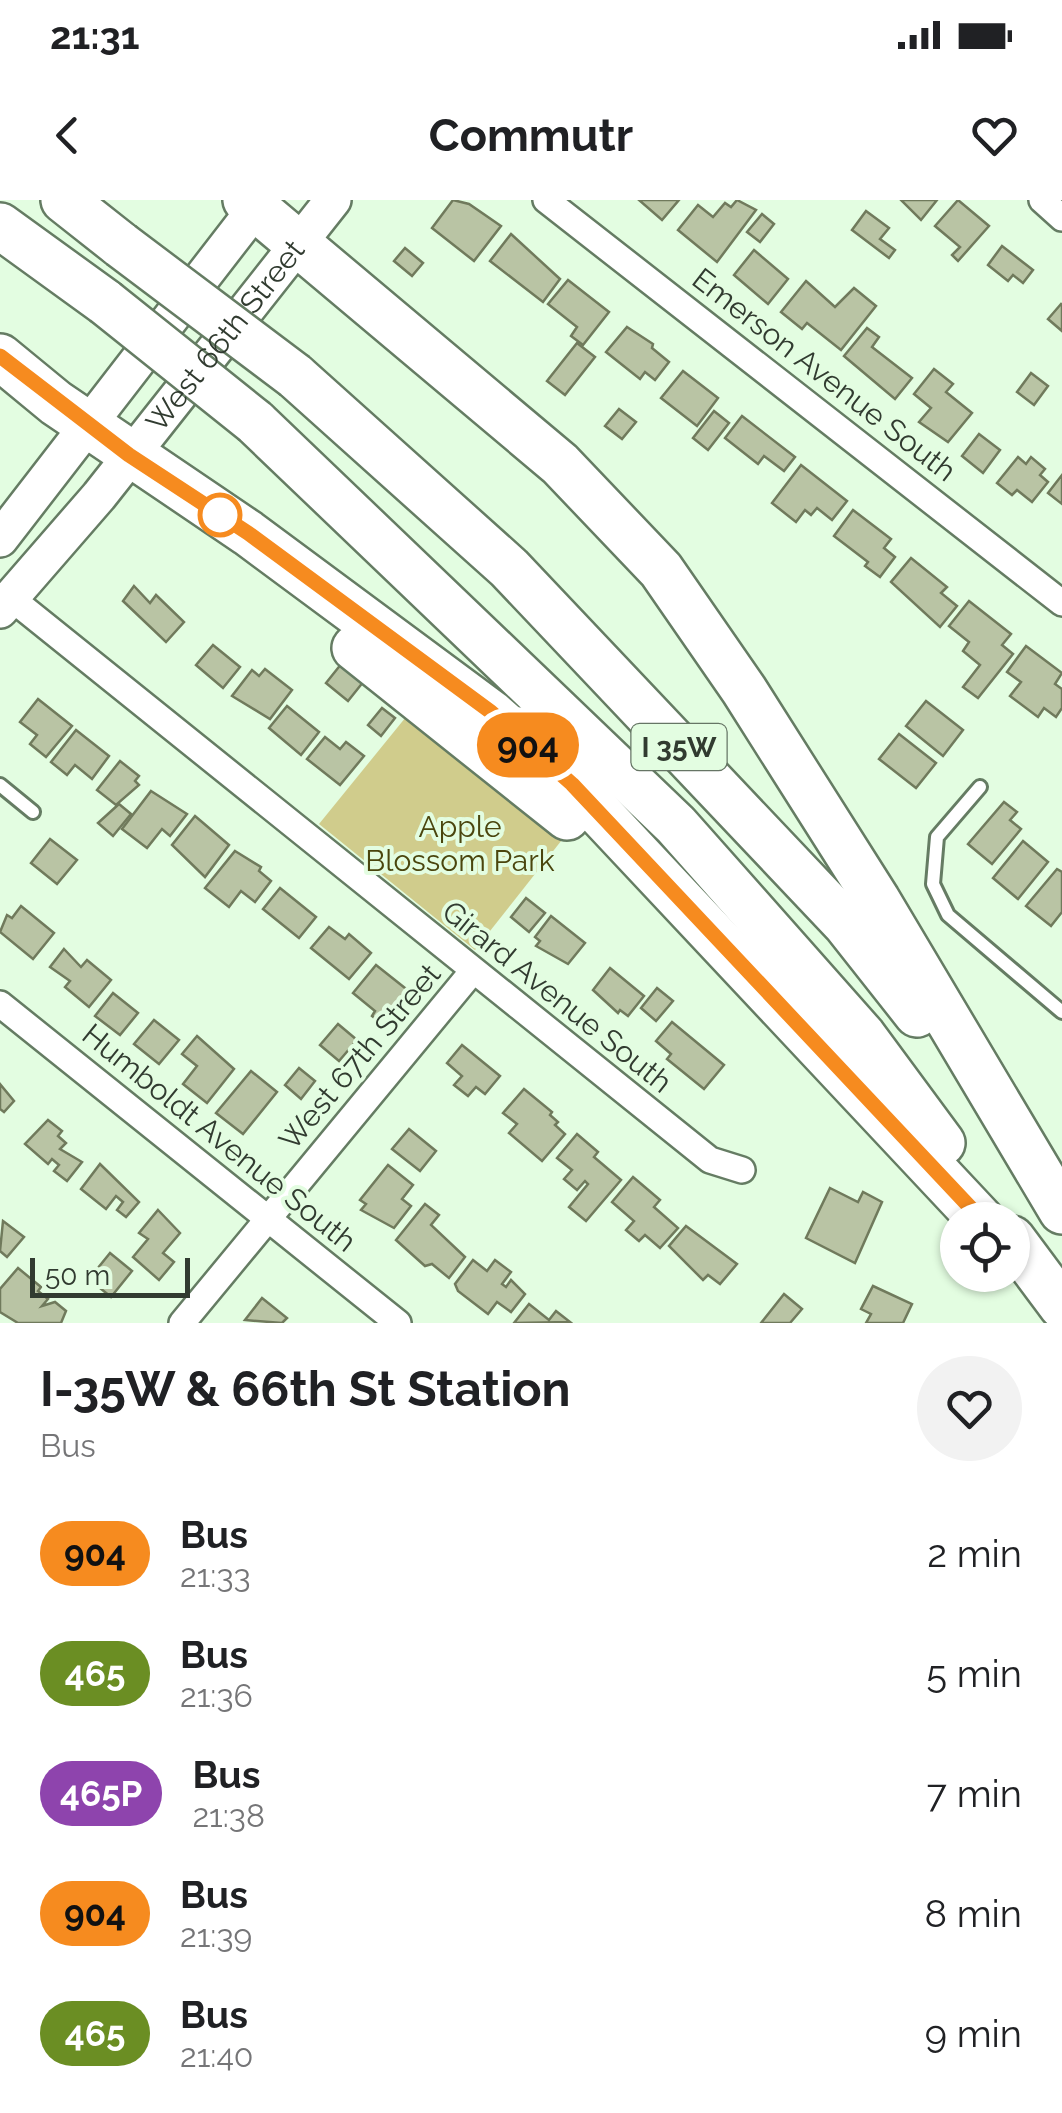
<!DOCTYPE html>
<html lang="en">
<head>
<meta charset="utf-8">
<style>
  :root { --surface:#fff; --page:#f2f2f2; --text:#202124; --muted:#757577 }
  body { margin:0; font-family:Raleway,sans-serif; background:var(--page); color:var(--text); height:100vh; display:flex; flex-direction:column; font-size:38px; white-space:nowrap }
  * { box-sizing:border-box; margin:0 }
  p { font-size:32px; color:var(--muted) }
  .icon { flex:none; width:55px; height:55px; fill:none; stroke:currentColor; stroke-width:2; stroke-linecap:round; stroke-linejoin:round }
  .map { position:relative; height:1123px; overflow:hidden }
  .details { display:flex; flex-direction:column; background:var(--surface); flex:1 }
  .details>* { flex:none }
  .badge { padding:0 20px; border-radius:32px; font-size:35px; line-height:65px }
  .buttons { position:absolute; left:940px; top:1002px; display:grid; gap:20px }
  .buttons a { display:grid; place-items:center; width:90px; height:90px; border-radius:50%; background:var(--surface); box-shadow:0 2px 8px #0004; font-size:50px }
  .scale { position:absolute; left:30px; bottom:25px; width:160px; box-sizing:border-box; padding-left:10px; border:5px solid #313b30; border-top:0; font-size:28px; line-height:35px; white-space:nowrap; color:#313b30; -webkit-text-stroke:8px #e3fde1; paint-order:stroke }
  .map>.badge { position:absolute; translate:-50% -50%; box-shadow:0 0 0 5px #fff }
  .round { display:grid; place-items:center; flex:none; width:105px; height:105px; border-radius:52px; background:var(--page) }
  .overview { display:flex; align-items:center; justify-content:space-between; height:170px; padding:0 40px }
  h1 { font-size:48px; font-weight:700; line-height:75px }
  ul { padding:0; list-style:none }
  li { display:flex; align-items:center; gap:30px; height:120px; padding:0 40px }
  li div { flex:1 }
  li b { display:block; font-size:38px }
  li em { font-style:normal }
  li .badge { min-width:110px; font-weight:700; text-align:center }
  .status { display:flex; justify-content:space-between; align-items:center; height:70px; padding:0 50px; background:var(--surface); direction:ltr }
  .status svg { height:28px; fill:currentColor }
  header { display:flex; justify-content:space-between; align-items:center; height:130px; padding:0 40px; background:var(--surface); font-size:45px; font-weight:700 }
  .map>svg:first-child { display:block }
  .green { fill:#d0cc8c }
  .building { fill:#b9c4a4; stroke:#707a5c; stroke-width:2.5 }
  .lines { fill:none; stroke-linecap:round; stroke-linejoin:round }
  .service-casing { stroke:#657c63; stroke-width:18 }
  .minor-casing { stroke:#657c63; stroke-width:30 }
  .secondary-casing { stroke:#657c63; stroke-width:40 }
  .motorway-casing { stroke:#657c63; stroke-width:50 }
  .service { stroke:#fff; stroke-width:12 }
  .minor { stroke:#fff; stroke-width:25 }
  .secondary { stroke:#fff; stroke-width:35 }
  .motorway { stroke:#fff; stroke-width:45 }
  .motorway-bridge-casing { stroke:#657c63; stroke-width:50; stroke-linecap:butt }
  .motorway-bridge { stroke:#fff; stroke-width:45 }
  .line-casing { stroke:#fff; stroke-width:22 }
  .line { stroke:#f68b1f; stroke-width:15 }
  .stop-dot { fill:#fff; stroke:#f68b1f; stroke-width:5 }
  .labels { text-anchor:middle; stroke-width:8; stroke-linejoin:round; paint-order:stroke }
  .shield { fill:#e3fde1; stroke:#667565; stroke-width:2.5 }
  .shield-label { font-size:28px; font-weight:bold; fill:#313b30 }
  .street-label { font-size:30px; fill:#313b30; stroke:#e3fde1 }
  .park-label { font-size:30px; fill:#4a450d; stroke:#e3fde1 }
</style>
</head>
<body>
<div class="status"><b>21:31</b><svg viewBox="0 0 49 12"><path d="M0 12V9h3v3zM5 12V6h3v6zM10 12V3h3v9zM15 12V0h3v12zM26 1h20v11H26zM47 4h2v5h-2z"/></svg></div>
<header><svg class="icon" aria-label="back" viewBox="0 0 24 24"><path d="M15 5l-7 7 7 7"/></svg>Commutr<svg class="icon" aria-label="heart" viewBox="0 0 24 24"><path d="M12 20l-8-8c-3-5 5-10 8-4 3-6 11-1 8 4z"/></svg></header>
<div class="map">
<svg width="1062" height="1123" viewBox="0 0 1062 1123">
  <rect width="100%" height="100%" fill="#e3fde1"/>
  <polygon class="green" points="410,512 565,636 475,750 319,624"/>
  <g class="building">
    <polygon points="453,0 469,4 501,26 474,61 432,28"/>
    <polygon points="639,0 679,0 662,20"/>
    <polygon points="737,0 756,10 717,62 678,30 698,5 713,17 725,3 731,7"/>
    <polygon points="901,0 937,0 921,20"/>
    <polygon points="958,0 989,26 958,61 952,55 960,47 935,26"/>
    <polygon points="866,11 889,28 880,39 895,50 889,58 852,30"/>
    <polygon points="762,14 774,24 760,42 747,32"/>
    <polygon points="511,34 560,79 543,102 490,61"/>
    <polygon points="1002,46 1033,70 1023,83 1013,75 1008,81 988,65"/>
    <polygon points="405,48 423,63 412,76 394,61"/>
    <polygon points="754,50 788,79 768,104 734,75"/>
    <polygon points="568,80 609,112 583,145 571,136 577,127 548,104"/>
    <polygon points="806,81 835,107 854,88 876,106 841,150 807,123 802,129 781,112"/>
    <polygon points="1061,104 1062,105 1062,131 1048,119"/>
    <polygon points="627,127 653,144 652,148 669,162 655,180 645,172 640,179 606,152"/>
    <polygon points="867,128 879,137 872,147 912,178 895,199 844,156"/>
    <polygon points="577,143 595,157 565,195 547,181"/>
    <polygon points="934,169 953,184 946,192 972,213 948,242 919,222 931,208 914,194"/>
    <polygon points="683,171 718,198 697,226 661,198"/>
    <polygon points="1031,173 1048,186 1034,205 1017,192"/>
    <polygon points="619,209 636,222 622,239 605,226"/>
    <polygon points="714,211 729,223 708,250 693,238"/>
    <polygon points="742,216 795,257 784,271 764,256 758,264 725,238"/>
    <polygon points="979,234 1000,250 983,273 962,256"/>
    <polygon points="1018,257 1026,264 1031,257 1045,269 1040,275 1048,282 1032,302 1017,290 1012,295 997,283"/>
    <polygon points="801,265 847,301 832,320 817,308 811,315 805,310 796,322 772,303"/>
    <polygon points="1062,275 1062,304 1048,293"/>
    <polygon points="853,310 891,339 884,348 895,357 880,377 865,366 868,362 834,336"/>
    <polygon points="911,358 947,387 941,393 957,406 940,427 891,382"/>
    <polygon points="134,386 150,403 156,395 184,422 166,442 123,401"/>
    <polygon points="969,401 1011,434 1002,445 1013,454 978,498 963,487 980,465 963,451 969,442 949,426"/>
    <polygon points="213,445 240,467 223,488 196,465"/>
    <polygon points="1026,446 1062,473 1055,484 1062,489 1062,508 1056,517 1044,508 1038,517 1010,496 1021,482 1007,472"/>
    <polygon points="342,463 364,481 348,501 326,483"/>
    <polygon points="265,469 292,490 270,519 232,496 252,470 259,476"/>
    <polygon points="38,499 72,526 46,557 30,544 37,535 20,522"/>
    <polygon points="926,501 963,530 943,556 906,526"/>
    <polygon points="287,506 319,532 301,555 269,528"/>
    <polygon points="382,508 395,518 381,536 368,525"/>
    <polygon points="76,530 109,556 92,579 75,565 67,575 51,562"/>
    <polygon points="899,534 936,563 916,588 879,559"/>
    <polygon points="325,537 340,549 346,542 364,556 340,585 307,559"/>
    <polygon points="120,561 139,576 135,581 139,585 116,605 97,590"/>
    <polygon points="151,591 187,614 170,636 162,629 147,648 122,629"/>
    <polygon points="1004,602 1017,612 1010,620 1021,629 992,664 968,644"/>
    <polygon points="119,604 131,614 113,636 98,623"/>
    <polygon points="195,616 229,645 205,677 172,645"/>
    <polygon points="50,639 77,660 57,684 31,663"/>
    <polygon points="1023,641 1048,662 1018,699 993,678"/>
    <polygon points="235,651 261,667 259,671 271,681 255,702 241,691 229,707 205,688"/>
    <polygon points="1057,669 1062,672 1062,712 1051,726 1026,706"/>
    <polygon points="280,688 316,717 299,738 263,709"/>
    <polygon points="526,698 545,713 529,732 511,717"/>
    <polygon points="21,706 54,733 33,759 0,732 7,715 12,718"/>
    <polygon points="551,716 585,743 568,764 536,746 540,741 535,737"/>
    <polygon points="329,727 345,739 349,734 371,753 349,779 311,748"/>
    <polygon points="64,749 81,767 87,760 111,780 89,807 65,787 70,781 50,767"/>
    <polygon points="376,765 410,792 383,825 372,816 375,811 353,793"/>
    <polygon points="610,768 644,796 628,816 620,810 618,813 593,790"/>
    <polygon points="657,788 673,801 656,821 641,808"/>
    <polygon points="113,793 138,813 120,835 95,816"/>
    <polygon points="154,820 179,840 159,864 134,844"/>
    <polygon points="672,822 724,865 704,889 667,859 671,854 656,841"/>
    <polygon points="338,824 357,840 339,861 320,845"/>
    <polygon points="197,836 234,869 207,903 183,884 197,866 182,854"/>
    <polygon points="462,845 500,876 485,894 476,887 468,896 454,885 462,876 447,863"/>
    <polygon points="299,868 315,881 301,899 285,885"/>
    <polygon points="251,871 277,892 243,934 216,913"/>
    <polygon points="0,884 14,901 4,912 0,909"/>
    <polygon points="524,889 552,912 550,915 558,922 555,925 565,934 542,961 509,933 517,924 503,913"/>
    <polygon points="48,920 62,931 58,936 66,943 60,949 82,962 67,981 54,971 59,965 52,959 48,964 25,944"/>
    <polygon points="409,929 436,951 420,971 392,949"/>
    <polygon points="577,934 598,952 594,957 621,980 586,1021 569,1007 588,984 585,981 577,990 564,979 572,970 557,958"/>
    <polygon points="100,964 139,1002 126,1017 117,1010 123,1002 116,996 106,1009 81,989"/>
    <polygon points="388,965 413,985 402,999 411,1006 394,1028 361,1010 366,1004 360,1000"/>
    <polygon points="633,977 660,1000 654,1007 678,1028 660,1048 645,1035 639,1041 626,1030 634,1021 612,1002"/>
    <polygon points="830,988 858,1002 863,992 882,1002 855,1063 806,1038"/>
    <polygon points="425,1004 439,1015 431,1025 465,1057 449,1078 432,1064 425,1066 396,1040"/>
    <polygon points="158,1010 180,1033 163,1053 174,1062 159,1080 133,1057 148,1039 139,1033"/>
    <polygon points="3,1021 24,1037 7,1057 0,1051"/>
    <polygon points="686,1026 737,1064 720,1084 708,1075 703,1080 669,1046"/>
    <polygon points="110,1053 132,1071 111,1097 89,1079"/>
    <polygon points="473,1060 487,1071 495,1060 511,1072 502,1084 506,1087 511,1080 525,1094 511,1112 497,1102 488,1114 458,1091 455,1084"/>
    <polygon points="18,1068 41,1087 38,1091 48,1099 42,1106 55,1102 66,1111 61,1123 18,1123 0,1112 0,1089"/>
    <polygon points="873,1086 912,1104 903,1123 866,1123 871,1114 861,1109"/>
    <polygon points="784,1094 802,1109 790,1123 761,1123"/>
    <polygon points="262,1098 287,1118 282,1123 245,1120"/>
    <polygon points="529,1104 549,1120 556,1111 570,1122 514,1123"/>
  </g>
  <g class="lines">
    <defs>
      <g id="service">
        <polyline points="0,585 33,612"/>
        <polyline points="980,587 937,637 933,684 948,715 1062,812"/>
      </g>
      <g id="minor">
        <polyline points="546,0 1062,403"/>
        <polyline points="1042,0 1062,18"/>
        <polyline points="11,398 710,960 742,970"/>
        <polyline points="0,804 398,1123"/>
        <polyline points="182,1123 472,772"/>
      </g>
      <g id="secondary">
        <polyline points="0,339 262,0"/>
        <path id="s1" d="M0,410L99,296L333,0"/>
      </g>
      <g id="motorway">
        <polyline points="64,0 121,45"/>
        <polyline points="246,0 560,264 661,370 744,490 877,700 1062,1011"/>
        <polyline points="0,26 105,102"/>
        <polyline points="0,157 56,203 248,333 491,513 572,584 981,1020"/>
        <polyline points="295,176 509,368 846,724 917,814"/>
        <polyline points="255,222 676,625 863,836 942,943"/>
        <polyline points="355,448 567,617"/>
        <polyline points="1012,1039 1062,1106"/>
      </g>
    </defs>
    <use href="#service" class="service-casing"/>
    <use href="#minor" class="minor-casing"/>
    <use href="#secondary" class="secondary-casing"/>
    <use href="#motorway" class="motorway-casing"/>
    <use href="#service" class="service"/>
    <use href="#minor" class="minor"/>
    <use href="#secondary" class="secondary"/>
    <use href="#motorway" class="motorway"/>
    <defs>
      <g id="motorway-bridge">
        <polyline points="121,45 295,176"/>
        <polyline points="105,102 255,222"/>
      </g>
    </defs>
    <use href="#motorway-bridge" class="motorway-bridge-casing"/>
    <use href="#motorway-bridge" class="motorway-bridge"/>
  </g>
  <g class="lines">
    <defs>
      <polyline id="line" points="0,156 129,255 248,333 491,512 572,584 982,1020"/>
    </defs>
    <use href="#line" class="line-casing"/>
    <use href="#line" class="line"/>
  </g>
  <circle class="stop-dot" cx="220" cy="315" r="20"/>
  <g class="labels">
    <rect class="shield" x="631.5" y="524" width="95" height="46" rx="8"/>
    <g class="shield-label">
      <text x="679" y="557">I 35W</text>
    </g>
    <g class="street-label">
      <text dy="10" stroke="none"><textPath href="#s1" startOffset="355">West 66th Street</textPath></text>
      <text transform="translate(824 175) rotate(38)" y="10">Emerson Avenue South</text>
      <text transform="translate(557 797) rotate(39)" y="10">Girard Avenue South</text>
      <text transform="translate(360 857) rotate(-50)" y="10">West 67th Street</text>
      <text transform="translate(219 938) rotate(39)" y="10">Humboldt Avenue South</text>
    </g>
    <g class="park-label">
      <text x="460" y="637">Apple<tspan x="460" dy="34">Blossom Park</tspan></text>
    </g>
  </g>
</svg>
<div class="buttons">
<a><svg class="icon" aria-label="locate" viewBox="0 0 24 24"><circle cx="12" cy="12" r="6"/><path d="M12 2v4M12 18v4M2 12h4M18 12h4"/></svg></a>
</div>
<div class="scale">50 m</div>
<b class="badge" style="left:528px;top:545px;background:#f68b1f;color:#111">904</b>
</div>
<section class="details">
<div class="overview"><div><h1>I-35W &amp; 66th St Station</h1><p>Bus</p></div><a class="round"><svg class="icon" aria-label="heart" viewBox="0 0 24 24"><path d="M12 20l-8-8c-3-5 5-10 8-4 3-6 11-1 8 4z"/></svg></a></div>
<ul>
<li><span class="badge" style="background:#f68b1f;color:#111">904</span><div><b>Bus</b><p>21:33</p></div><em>2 min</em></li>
<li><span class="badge" style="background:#6b8e23;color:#fff">465</span><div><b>Bus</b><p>21:36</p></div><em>5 min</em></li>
<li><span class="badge" style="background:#8e44ad;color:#fff">465P</span><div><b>Bus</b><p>21:38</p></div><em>7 min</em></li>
<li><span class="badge" style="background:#f68b1f;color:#111">904</span><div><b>Bus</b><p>21:39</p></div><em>8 min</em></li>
<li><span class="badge" style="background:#6b8e23;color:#fff">465</span><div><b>Bus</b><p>21:40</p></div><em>9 min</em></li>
</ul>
</section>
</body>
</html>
